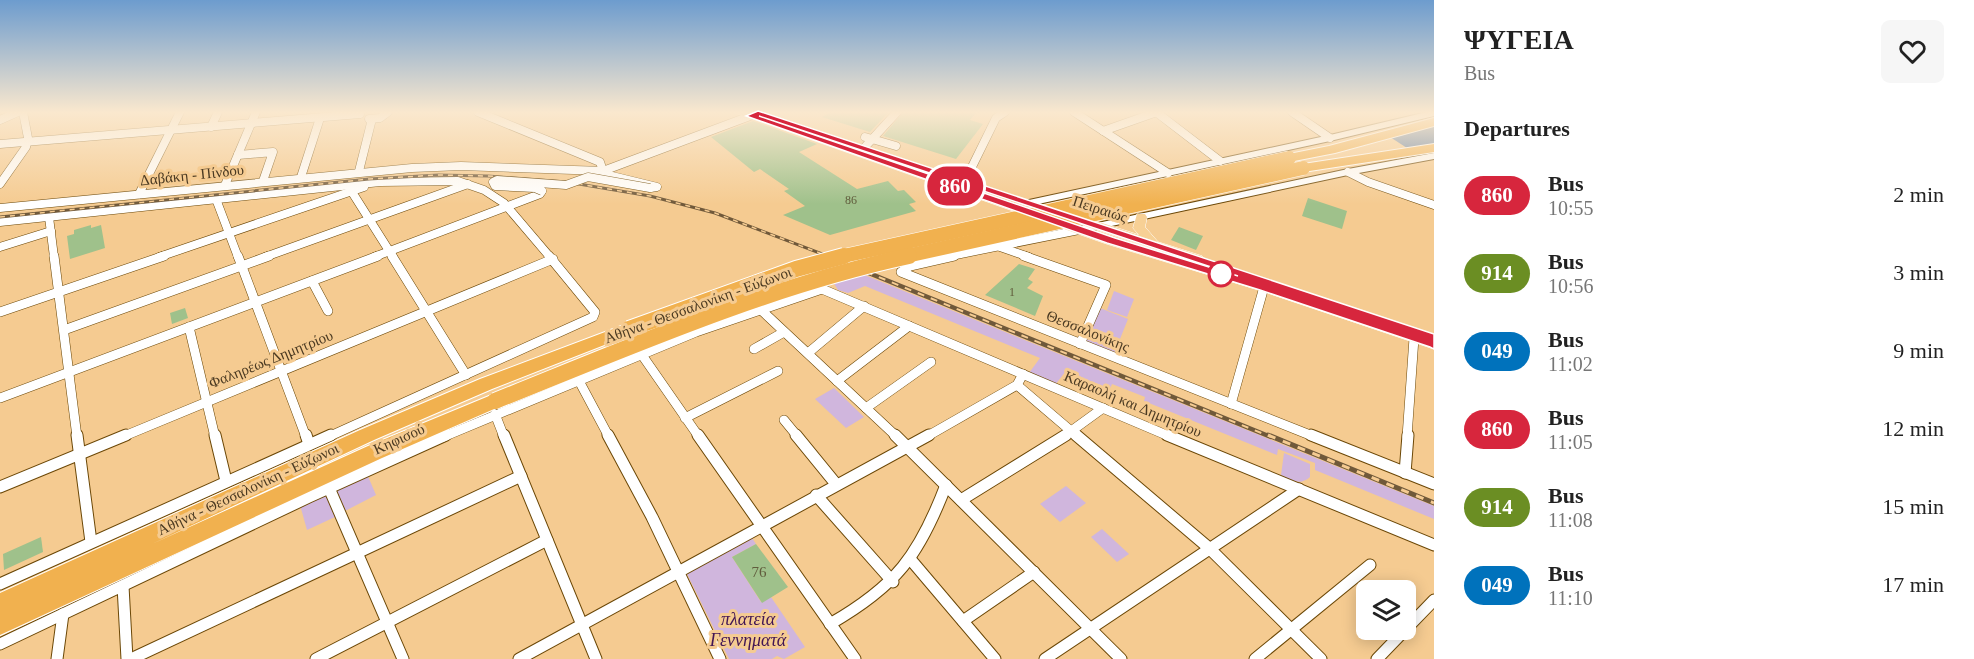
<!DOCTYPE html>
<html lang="en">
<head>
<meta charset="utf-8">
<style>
  :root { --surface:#fff; --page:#f6f6f6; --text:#222; --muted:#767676 }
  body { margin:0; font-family:Georgia,serif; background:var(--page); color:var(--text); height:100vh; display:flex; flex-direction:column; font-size:22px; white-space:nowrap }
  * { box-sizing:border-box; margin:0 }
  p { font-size:20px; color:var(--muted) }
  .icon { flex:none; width:33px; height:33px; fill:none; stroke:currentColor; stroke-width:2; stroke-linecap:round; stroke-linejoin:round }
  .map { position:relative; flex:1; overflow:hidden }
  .panel { display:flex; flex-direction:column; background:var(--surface); width:540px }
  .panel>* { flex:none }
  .badge { padding:0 12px; border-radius:20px; font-size:21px; line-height:39px }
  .buttons { position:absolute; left:1356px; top:580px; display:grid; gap:12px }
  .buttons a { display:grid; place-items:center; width:60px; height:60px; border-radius:9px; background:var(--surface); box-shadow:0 3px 15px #0003; font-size:30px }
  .map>.badge { position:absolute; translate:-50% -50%; box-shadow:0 0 0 3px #fff }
  h2 { padding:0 30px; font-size:22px; line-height:54px }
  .round { display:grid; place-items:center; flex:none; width:63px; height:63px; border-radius:9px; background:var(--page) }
  .headline { display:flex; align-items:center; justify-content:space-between; height:102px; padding:0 30px }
  h1 { font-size:28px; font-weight:700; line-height:45px }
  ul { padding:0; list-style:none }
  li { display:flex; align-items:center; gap:18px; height:78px; padding:0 30px }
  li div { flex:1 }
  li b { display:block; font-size:22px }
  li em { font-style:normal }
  li .badge { min-width:66px; font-weight:700; text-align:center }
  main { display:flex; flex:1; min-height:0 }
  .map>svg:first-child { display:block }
  .green { fill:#d0b6dd }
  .water { fill:#5579a6 }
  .building { fill:#9fc18b }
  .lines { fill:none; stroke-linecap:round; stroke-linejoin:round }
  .street-far2-casing { stroke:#6b4706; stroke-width:9 }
  .street-far1-casing { stroke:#6b4706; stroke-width:10 }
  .street-casing { stroke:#6b4706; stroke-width:13 }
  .secondary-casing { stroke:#6b4706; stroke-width:2 }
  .primary-casing { stroke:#fff; stroke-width:1 }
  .highway-casing { stroke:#fff; stroke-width:2 }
  .street-far2 { stroke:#fff; stroke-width:8 }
  .street-far1 { stroke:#fff; stroke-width:9 }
  .street { stroke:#fff; stroke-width:11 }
  .secondary { fill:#fff; fill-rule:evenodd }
  .primary { fill:#f7d095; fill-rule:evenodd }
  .highway { fill:#f1b14f; fill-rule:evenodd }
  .rail-far2-casing { stroke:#70593a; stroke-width:3 }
  .rail-far1-casing { stroke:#70593a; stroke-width:4.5 }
  .rail-casing { stroke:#70593a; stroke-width:5 }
  .rail-far2 { stroke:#f5cb91; stroke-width:1.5; stroke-dasharray:5; stroke-linecap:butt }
  .rail-far1 { stroke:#f5cb91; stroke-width:2; stroke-dasharray:7; stroke-linecap:butt }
  .rail { stroke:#f5cb91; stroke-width:3; stroke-dasharray:8; stroke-linecap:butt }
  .street-bridge-casing { stroke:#6b4706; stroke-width:9; stroke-linecap:butt }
  .highway-bridge-far1-casing { stroke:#fff; stroke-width:15; stroke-linecap:butt }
  .highway-bridge-casing { stroke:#fff; stroke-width:18; stroke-linecap:butt }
  .street-bridge { stroke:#fff; stroke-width:8 }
  .highway-bridge-far1 { stroke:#f1b14f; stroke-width:14 }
  .highway-bridge { stroke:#f1b14f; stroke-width:16 }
  .line { fill:#d7263d; stroke:#fff; stroke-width:1.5; fill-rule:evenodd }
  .stop-dot { fill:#fff; stroke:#d7263d; stroke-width:3 }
  .labels { text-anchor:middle; stroke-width:6; stroke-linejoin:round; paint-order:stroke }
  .number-label { font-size:12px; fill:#605c3c }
  .street-label { font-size:15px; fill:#4b3a22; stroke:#f5cb91 }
  .near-number-label { font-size:15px; fill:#605c3c }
  .near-park-label { font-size:18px; font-style:italic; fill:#421654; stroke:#f5cb91 }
</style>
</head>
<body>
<main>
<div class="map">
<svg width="1434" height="659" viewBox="0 0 1434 659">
  <rect width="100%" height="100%" fill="#f5cb91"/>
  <g class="green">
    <polygon points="862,274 1434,506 1434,519 1315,470 1315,463 1278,449 1277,455 1144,401 1145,397 1112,384 1110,389 1066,371 1055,385 1029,373 1040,358 865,286 848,293 838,290 833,282"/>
    <polygon points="1114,291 1134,299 1127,317 1107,310"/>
    <polygon points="1100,308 1128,319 1114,354 1085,342"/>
    <polygon points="834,388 864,417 846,428 815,399"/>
    <path d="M1284,453L1310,464V477C1300,486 1291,480 1281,475Z"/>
    <polygon points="367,474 376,495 345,511 335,489"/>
    <polygon points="1066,486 1086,503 1060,522 1040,504"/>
    <polygon points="325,493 335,517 307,530 300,505"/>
    <polygon points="1102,529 1129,554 1117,562 1091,537"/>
    <polygon points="750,535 756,544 732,557 761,602 771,597 805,647 784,659 777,656 772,659 729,659 686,572"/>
  </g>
  <polygon class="water" points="1434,126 1434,144 1407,148 1390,137"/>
  <g class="building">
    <polygon points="831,112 889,112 870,132 822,117"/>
    <polygon points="903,112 977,112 970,120 983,124 956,159 883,136"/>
    <polygon points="753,121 817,144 799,152 857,189 888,181 898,191 904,190 916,202 909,204 916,211 830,235 783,215 805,206 784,191 789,189 760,169 754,172 711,137"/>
    <polygon points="1308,198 1347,211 1342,229 1302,216"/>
    <polygon points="91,225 91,228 101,225 105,248 70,259 67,236 74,234 74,230"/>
    <polygon points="1179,227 1203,236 1196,250 1171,240"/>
    <polygon points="1019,264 1035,269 1028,279 1033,282 1027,288 1043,296 1035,316 985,295"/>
    <polygon points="185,308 188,318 172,324 170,313"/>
    <polygon points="41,537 43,552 4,570 3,554"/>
    <polygon points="756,544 788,587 762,603 732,557"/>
  </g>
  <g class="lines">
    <defs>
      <g id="street-far2">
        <polyline points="478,112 600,162 603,171"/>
        <polyline points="1074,112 1168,173"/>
        <polyline points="1156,112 1220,161"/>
        <polyline points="1292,112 1330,138"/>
        <polyline points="369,119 380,118 388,112"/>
        <polyline points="0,120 18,112"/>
        <polyline points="211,127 218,112"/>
        <polyline points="1103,131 1157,112"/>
        <polyline points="865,137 896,146"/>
        <polyline points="0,144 360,114"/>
        <polyline points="864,148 897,112"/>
        <polyline points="238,155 273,152 263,181"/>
        <polyline points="359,171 372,119"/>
        <polyline points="603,171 608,175 657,187 650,188"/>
        <polyline points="1348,172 1368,182 1434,205"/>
        <polyline points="301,177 320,118"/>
        <polyline points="965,181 996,118 1005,112"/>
        <polyline points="0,184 26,147 28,138 23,112"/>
        <polyline points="225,185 256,112"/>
        <polyline points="352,192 393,257"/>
        <polyline points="139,194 180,112"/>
        <polyline points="216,199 238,257"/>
        <polyline points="0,208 412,168 461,166 603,171 750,116"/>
        <polyline points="49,217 54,257"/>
        <polyline points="0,222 380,182 458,181 484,190 504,203 550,257"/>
        <polyline points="0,247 51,231"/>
        <polyline points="1000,247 1029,257"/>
        <polyline points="159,257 364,187"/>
        <polyline points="265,257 468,184"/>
        <polyline points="374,257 540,194 542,191"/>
        <polyline points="946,257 1079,230"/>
      </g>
      <g id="street-far1">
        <polyline points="54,256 77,437"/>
        <polyline points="238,256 306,437"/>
        <polyline points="392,256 466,375"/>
        <polyline points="954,256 910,266 901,272 1315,437"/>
        <polyline points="1024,256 1106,285 1080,344"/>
        <polyline points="312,281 328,311"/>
        <polyline points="759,308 897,437"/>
        <polyline points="0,312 164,256"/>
        <polyline points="189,327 215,437"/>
        <polyline points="64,330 269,256"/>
        <polyline points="754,349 784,332"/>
        <polyline points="808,353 864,306"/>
        <polyline points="642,355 699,437"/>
        <polyline points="578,379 609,437"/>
        <polyline points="837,381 909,326"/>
        <polyline points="1017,385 1078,437"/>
        <polyline points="0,398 378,256"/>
        <polyline points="1231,404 1264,287"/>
        <polyline points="866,408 931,362"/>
        <polyline points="495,414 504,437"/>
        <polyline points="685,418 778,371"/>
        <polyline points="784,420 798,437"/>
        <polyline points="122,437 553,259"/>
        <polyline points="328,437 593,317 595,312 549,256"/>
        <polyline points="443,437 696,332 822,289 1171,437"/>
        <polyline points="926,437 1017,385 1023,374"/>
        <polyline points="1063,437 1103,408"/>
        <polyline points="1407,437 1414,338"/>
      </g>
      <g id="street">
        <polyline points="77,435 91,542"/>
        <polyline points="215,435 226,481"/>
        <polyline points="306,435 309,444"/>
        <polyline points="504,435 596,659"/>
        <polyline points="608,435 652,517 720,659"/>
        <polyline points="698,435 855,659"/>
        <polyline points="796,435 836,484"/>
        <polyline points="895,435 1121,659"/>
        <polyline points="1076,435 1209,548 1321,659"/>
        <polyline points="1167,435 1434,545"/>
        <polyline points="1311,435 1434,484"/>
        <polyline points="1405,473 1408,435"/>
        <polyline points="0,487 126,435"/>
        <polyline points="329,488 403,659"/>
        <polyline points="816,495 893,582"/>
        <polyline points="961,500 1066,435"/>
        <polyline points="911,560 995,659"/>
        <polyline points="0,584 331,435"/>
        <polyline points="123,586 127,659"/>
        <polyline points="963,621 1034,572"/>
        <path d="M830,624C896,586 919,556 946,485"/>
        <polyline points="1406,629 1434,600"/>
        <polyline points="0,644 309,497 446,435"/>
        <polyline points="57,659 63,614"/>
        <polyline points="131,659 521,476"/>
        <polyline points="316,659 547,540"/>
        <polyline points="519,659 929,435"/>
        <polyline points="1045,659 1299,489"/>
        <polyline points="1255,659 1370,565"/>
        <polyline points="1377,659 1405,630"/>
      </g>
      <g id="secondary">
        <polygon points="753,112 765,112 753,118 747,118 747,114"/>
        <polygon points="1427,112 1434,112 1434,116 1330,141 1029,206 1024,203 1029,200 1330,135"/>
        <polygon points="1434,153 1434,159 1348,175 1079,233 1074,230 1079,227 1348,169"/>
      </g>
      <polygon id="primary" points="733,112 748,112 1115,238 1187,260 1067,220 1065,217 1071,213 1139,235 1133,228 1137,214 1145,214 1147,217 1145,227 1158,242 1202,256 1204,259 1198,263 1434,339 1434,349 1259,290 1107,244"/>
      <g id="highway">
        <polygon points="1434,118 1434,126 1335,153 1289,162 1282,158 1284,155 1329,146"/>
        <polygon points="1434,144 1434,152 1303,172 1296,168 1303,164"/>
        <polygon points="629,323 635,325 637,329 635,333 492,389 374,440 152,544 368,446 489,396 495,394 501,396 504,401 501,406 382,458 0,635 0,593 360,430 480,379"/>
      </g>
    </defs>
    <use href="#street-far2" class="street-far2-casing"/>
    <use href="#street-far1" class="street-far1-casing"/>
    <use href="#street" class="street-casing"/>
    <use href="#secondary" class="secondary-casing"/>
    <use href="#primary" class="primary-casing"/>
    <use href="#highway" class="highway-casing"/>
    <use href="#street-far2" class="street-far2"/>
    <use href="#street-far1" class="street-far1"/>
    <use href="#street" class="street"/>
    <use href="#secondary" class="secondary"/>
    <use href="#primary" class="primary"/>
    <use href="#highway" class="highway"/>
    <defs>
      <polyline id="rail-far2" points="0,217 369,179 438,175 488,176 567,182 650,196 715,213 830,257"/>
      <polyline id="rail-far1" points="827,256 1271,437"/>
      <polyline id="rail" points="1268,435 1434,503"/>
    </defs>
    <use href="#rail-far2" class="rail-far2-casing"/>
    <use href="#rail-far1" class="rail-far1-casing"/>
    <use href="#rail" class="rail-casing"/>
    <use href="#rail-far2" class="rail-far2"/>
    <use href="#rail-far1" class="rail-far1"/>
    <use href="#rail" class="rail"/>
    <defs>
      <polyline id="street-bridge" points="542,191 535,188 495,186 493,182 497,180 566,185 588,177 650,188"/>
      <g id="highway-bridge-far1">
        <polyline points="839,257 1289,158"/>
        <polyline points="902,257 1303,168"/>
      </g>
      <g id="highway-bridge">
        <polyline points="629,329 796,269 844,256"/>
        <path d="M495,401C630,347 766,287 909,256"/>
      </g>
    </defs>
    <use href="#street-bridge" class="street-bridge-casing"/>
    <use href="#highway-bridge-far1" class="highway-bridge-far1-casing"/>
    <use href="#highway-bridge" class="highway-bridge-casing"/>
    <use href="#street-bridge" class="street-bridge"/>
    <use href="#highway-bridge-far1" class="highway-bridge-far1"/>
    <use href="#highway-bridge" class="highway-bridge"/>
  </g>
  <linearGradient id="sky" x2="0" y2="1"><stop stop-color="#6d9cce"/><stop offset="0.55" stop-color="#fae8ce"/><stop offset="1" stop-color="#fae8ce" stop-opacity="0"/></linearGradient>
  <rect width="1434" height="204" fill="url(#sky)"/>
  <path class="line" d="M758,111L1434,334V349L1430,347L1260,290L1107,243L746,116ZM759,116L768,119L1238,276L1115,238Z"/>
  <circle class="stop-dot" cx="1221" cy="274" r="12"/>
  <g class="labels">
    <g class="number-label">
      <text x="851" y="204">86</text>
      <text x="1012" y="296">1</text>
    </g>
    <g class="street-label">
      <text transform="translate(192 175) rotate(-6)" y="5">Δαβάκη - Πίνδου</text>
      <text transform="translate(1100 209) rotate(18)" y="5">Πειραιώς</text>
      <text transform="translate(698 305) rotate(-20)" y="5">Αθήνα - Θεσσαλονίκη - Εύζωνοι</text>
      <text transform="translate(1088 331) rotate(22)" y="5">Θεσσαλονίκης</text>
      <text transform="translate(271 359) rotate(-22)" y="5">Φαληρέως Δημητρίου</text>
      <text transform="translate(1133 404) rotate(23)" y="5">Καραολή και Δημητρίου</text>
      <text transform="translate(399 439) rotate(-24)" y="5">Κηφισού</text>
      <text transform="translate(248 489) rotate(-25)" y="5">Αθήνα - Θεσσαλονίκη - Εύζωνοι</text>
    </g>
    <g class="near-number-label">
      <text x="759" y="577">76</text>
    </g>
    <g class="near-park-label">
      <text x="748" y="625">πλατεία<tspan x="748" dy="21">Γεννηματά</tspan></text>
    </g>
  </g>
</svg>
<div class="buttons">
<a><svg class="icon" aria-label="layers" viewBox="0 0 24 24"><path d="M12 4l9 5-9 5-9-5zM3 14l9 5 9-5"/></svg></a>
</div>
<b class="badge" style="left:955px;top:186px;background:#d7263d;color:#fff">860</b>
</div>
<section class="panel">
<div class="headline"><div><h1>ΨΥΓΕΙΑ</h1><p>Bus</p></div><a class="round"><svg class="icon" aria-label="heart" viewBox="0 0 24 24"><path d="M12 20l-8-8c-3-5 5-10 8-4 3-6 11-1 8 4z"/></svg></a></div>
<h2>Departures</h2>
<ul>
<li><span class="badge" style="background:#d7263d;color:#fff">860</span><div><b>Bus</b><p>10:55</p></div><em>2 min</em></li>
<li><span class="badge" style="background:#6b8e23;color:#fff">914</span><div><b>Bus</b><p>10:56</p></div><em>3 min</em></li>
<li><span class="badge" style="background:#0072bc;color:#fff">049</span><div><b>Bus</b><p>11:02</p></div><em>9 min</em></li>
<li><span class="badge" style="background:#d7263d;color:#fff">860</span><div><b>Bus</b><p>11:05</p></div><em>12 min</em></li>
<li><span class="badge" style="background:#6b8e23;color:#fff">914</span><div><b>Bus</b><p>11:08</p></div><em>15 min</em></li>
<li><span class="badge" style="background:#0072bc;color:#fff">049</span><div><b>Bus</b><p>11:10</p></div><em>17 min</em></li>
</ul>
</section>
</main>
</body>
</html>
